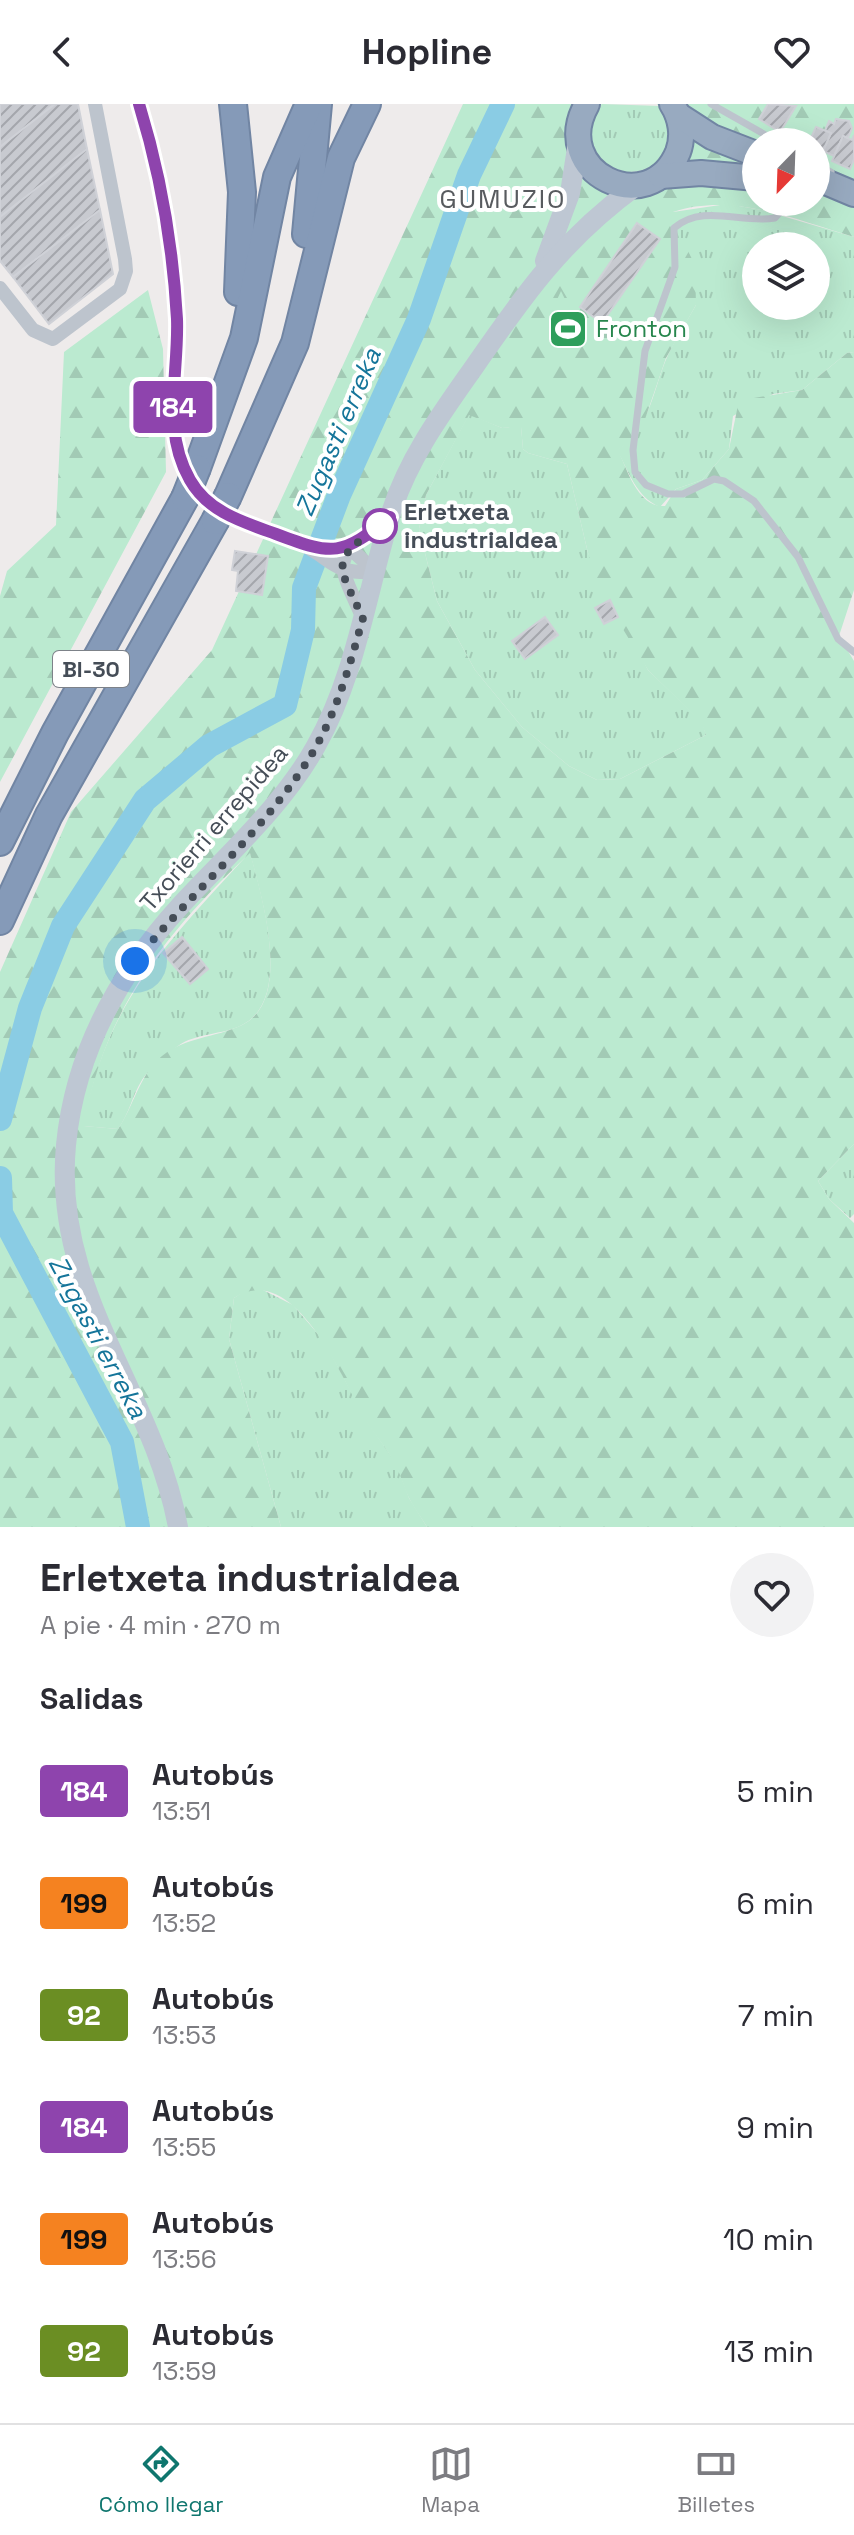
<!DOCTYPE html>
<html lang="es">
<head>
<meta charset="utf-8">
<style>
  :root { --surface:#fff; --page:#f2f2f3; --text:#2b2b33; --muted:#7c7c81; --line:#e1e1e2; --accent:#0f766e }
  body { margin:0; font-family:"Space Grotesk",sans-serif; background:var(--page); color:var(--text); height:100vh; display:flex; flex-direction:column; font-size:30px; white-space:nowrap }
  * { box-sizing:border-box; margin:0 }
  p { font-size:26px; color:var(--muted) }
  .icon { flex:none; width:44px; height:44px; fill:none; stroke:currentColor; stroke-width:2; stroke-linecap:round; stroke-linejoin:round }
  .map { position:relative; height:1423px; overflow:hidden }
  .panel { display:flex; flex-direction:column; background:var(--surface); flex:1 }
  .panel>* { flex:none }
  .badge { padding:0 16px; border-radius:6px; font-size:28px; line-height:52px }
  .needle { width:52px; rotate:203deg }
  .buttons { position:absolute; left:742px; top:24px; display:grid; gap:16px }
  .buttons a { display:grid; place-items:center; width:88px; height:88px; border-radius:50%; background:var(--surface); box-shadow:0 8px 32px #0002; font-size:40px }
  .you { position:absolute; width:40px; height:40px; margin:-20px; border:6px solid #fff; border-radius:50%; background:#1a73e8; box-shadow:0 0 0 12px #1a73e833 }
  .map>.badge { position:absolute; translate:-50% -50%; box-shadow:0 0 0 4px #fff }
  h2 { padding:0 40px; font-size:30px; line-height:72px }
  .round { display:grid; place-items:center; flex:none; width:84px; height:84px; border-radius:42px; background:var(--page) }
  .summary { display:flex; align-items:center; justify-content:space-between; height:136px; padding:0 40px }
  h1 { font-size:38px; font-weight:800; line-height:60px }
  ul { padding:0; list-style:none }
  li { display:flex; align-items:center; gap:24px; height:112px; padding:0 40px }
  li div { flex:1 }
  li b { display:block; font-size:30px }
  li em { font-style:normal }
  li .badge { min-width:88px; font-weight:700; text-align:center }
  header { display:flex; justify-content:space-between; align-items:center; height:104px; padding:0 40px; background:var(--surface); font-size:36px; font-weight:800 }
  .dock { display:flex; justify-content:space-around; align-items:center; height:112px; border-top:2px solid var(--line); background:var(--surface); font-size:22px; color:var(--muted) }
  .dock a { display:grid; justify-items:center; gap:4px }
  .dock .selected { color:var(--accent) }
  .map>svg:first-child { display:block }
  .grass { fill:url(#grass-tufts); fill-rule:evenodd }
  .forest { fill:url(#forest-firs); fill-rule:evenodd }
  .pitch { fill:#bbead0 }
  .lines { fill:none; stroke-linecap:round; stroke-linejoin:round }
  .river { stroke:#8acce4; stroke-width:24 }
  .building { fill:url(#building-hatch); stroke:#cfd1d7; stroke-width:2 }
  .trunk-casing { stroke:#7185a3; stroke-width:28 }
  .motorway-casing { stroke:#7185a3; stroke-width:30 }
  .service { stroke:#bdc4cd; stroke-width:7 }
  .minor { stroke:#bdc4cd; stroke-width:14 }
  .secondary { stroke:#bec7d3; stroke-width:20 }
  .trunk { stroke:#98aac0; stroke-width:24 }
  .motorway { stroke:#859ab8; stroke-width:26 }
  .motorway-bridge-casing { stroke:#7185a3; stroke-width:30; stroke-linecap:butt }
  .motorway-bridge { stroke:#859ab8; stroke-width:26 }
  .line-casing { stroke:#fff; stroke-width:18 }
  .line { stroke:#8e44ad; stroke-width:12 }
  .walk { stroke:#454d57; stroke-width:8; stroke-dasharray:0 14.4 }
  .stop-dot { fill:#fff; stroke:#8e44ad; stroke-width:4 }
  .labels { text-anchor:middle; stroke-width:8; stroke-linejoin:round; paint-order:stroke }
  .shield { fill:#fff; stroke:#7d8289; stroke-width:2 }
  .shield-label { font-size:22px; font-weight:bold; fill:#454d57 }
  .leisure-label { font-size:24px; fill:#27864d; stroke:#fff; text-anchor:start }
  .stop-label { font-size:24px; font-weight:bold; fill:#454d57; stroke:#fff; text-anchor:start }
  .street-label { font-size:24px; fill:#454d57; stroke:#fff }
  .neighbourhood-label { font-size:26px; letter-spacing:2px; fill:#585b5f; stroke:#fff }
  .water-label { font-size:26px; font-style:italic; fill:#15759a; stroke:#fff }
</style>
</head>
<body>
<header><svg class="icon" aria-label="back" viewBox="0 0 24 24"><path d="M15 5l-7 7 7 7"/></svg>Hopline<svg class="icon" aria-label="heart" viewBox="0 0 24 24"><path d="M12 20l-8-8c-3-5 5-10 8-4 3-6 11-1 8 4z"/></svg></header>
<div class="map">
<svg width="854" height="1423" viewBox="0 0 854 1423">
  <defs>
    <pattern id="grass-tufts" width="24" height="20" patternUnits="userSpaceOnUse" patternTransform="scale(2)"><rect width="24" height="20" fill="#bbead0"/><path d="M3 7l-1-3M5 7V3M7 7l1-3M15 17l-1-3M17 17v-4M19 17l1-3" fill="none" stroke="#a2cab5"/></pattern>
    <pattern id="forest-firs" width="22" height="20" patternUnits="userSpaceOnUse" patternTransform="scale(2)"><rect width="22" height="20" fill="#bbead0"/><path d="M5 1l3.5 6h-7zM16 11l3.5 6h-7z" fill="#a2cab5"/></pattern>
    <pattern id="building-hatch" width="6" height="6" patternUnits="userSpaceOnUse" patternTransform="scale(2)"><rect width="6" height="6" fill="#c8cad0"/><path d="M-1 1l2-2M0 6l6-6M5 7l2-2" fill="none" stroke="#a4a6ac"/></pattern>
  </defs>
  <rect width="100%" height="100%" fill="#eeebeb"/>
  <g class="grass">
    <path d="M602,0L660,2C709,71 583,96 590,28C591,16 593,9 602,0Z"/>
    <path d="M727,100L762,106L854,133V248L847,249L802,286L773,290L733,312L729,345L702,376L676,385L660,403C636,393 629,368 617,346C649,325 652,291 665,258C673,238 686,219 696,201L673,131V108ZM756,142H816V202H756Z"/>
    <polygon points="469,310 502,324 521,322 523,345 528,349 567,360 588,449 648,566 702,618 706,631 620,675 597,676 569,662 522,623 475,566 437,497 419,425 426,391"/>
    <path d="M250,748C261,790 294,895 242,921C223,931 195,929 178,942C167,950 149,965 142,976C132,992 130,1008 118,1025L83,1022C106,897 168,838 250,748Z"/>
    <polygon points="854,1040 854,1110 850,1114 829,1095 818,1077"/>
    <polygon points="246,1186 263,1186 293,1201 324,1237 368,1319 396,1359 409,1394 427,1423 281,1423 229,1235 234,1194"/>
  </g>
  <g class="forest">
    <path d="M463,0H602C592,9 589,21 589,34C592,102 712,60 657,0H854V133C796,116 734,88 673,108V131L685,141L695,161L696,201L666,254L643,321L632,336L618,346C627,365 638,404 665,402L676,385L702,376L729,345L738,301L748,295L802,286L847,249L854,248V486L839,532L854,557V1040L818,1077L829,1095L854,1119V1423H427C421,1413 413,1403 408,1392C403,1381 400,1368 394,1358C386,1343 375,1331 366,1317C344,1278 295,1154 234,1194L229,1235L281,1423H0V868L71,708L212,546ZM756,38H816V98H756ZM469,311L502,324L521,323L523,345L528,349L567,360L588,449L602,491L648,566L701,618L706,631L620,675L597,676L569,662L522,623L475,566L437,497L419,425L426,391ZM250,749C261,791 294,896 242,921C215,934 185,933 162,952C139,971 134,1002 118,1025L84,1022C103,907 167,827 250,749Z"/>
    <polygon points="148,186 163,245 166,368 0,678 0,492 7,467 56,421 64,248"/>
  </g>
  <polygon class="pitch" points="561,187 585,236 571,246 548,215"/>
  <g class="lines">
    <g class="river">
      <polyline points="0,1015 30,904 63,822 145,696 209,642 285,601 303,526 304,484 339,391 419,215 469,71 503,0"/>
      <polyline points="0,1074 1,1109 122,1338 138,1423"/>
    </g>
  </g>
  <g class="building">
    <polygon points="0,0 55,0 0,43"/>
    <polygon points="55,0 78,0 87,45 0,113 0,43"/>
    <polygon points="768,0 796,2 780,28 759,15"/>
    <polygon points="836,15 849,17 852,24 848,34 843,32 834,52 823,47 831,29 825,27 829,17 834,20"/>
    <polygon points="816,23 831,29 823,47 816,44 816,38 809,38"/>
    <polygon points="854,31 854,55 850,65 832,57 843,32 852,36"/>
    <polygon points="87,45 100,106 13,173 0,157 0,113"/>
    <polygon points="100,106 113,170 49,220 13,173"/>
    <polygon points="637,119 660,135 602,219 580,203"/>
    <polygon points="235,447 268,452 262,491 236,487 238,467 232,466"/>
    <polygon points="610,496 618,513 604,520 595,504"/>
    <polygon points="545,513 558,531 525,555 512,537"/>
    <polygon points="182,833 208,865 190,880 163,849"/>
  </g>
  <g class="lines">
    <defs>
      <g id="trunk">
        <path d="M587,0C548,69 650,117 678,48C684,32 681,14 672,0"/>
        <polyline points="678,11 712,33 756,50"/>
        <polyline points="661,72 701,69 756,74"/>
        <polyline points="816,74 854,90"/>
      </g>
      <g id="motorway">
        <polyline points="233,0 242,88 238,188"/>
        <polyline points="306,130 318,0"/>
        <polyline points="197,364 244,234 277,73 309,0"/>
        <polyline points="228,392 295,239 341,54 367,0"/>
        <polyline points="0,738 55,629 185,394"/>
        <polyline points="0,817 49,711 215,417"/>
      </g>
    </defs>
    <use href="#trunk" class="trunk-casing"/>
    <use href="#motorway" class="motorway-casing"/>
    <g class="service">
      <polyline points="711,0 778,38"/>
      <polyline points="816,60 831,68"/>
      <path d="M789,98L775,114C741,120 703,99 674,124L675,163L645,247L633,346L635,368L646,381L668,390H683L714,375L724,377L754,397L798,453L838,535L854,548"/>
    </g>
    <g class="minor">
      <path d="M139,0C161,67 173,145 177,216C179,273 158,338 198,387C221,415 261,425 294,437C333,452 328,471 376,468"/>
      <polyline points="0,184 33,226 53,235 120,185 126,167 125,155 95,0"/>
      <polyline points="309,443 354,448 376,468"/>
      <path d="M363,514C332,447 335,457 390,414"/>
    </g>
    <g class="secondary">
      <polyline points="545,157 570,89 578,38"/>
      <path d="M178,1423C153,1287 52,1190 66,1041C75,947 119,869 181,801C228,750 282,703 316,642C357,569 367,485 392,406C409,354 441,310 472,266C523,192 562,136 636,82"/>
    </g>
    <use href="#trunk" class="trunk"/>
    <use href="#motorway" class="motorway"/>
    <defs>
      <g id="motorway-bridge">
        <polyline points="185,394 197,364"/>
        <polyline points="215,417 228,392"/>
      </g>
    </defs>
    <use href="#motorway-bridge" class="motorway-bridge-casing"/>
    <use href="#motorway-bridge" class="motorway-bridge"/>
  </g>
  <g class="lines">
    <defs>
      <path id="line" d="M139,0C160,68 173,144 177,215C179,270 161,326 190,376C208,408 243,418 276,430C334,452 342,452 390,413"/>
    </defs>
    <use href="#line" class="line-casing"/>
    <use href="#line" class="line"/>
    <path class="walk" d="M135,857C192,788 274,718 317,641C339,601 351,557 363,514C338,461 328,457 380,422"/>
  </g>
  <defs>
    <symbol id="stadium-square" viewBox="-11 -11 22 22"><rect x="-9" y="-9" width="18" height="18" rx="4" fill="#2e9e5b" stroke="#fff"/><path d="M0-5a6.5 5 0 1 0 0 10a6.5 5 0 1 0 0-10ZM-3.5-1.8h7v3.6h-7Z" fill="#fff"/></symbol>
  </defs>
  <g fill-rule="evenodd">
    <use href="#stadium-square" x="546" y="203" width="44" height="44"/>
  </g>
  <circle class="stop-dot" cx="380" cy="422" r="16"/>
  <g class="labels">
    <rect class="shield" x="53" y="547" width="76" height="36" rx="6"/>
    <g class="shield-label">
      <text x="91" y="573">BI-30</text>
    </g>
    <g class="leisure-label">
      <text x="596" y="233">Fronton</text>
    </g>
    <g class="stop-label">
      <text x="404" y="416">Erletxeta<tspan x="404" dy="28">industrialdea</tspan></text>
    </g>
    <g class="street-label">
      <text transform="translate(214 724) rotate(-49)" y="8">Txorierri errepidea</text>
    </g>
    <g class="neighbourhood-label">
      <text x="503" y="104">GUMUZIO</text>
    </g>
    <g class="water-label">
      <text transform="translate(338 328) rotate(-67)" y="9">Zugasti erreka</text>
      <text transform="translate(98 1233) rotate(62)" y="9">Zugasti erreka</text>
    </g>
  </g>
</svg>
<div class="buttons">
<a><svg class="needle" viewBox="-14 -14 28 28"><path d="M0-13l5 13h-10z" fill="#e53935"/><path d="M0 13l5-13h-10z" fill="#7c7c81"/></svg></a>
<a><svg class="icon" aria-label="layers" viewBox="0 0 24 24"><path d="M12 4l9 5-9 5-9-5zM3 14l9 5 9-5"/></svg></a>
</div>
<div class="you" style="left:135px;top:857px"></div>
<b class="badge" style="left:173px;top:303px;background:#8e44ad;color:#fff">184</b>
</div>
<section class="panel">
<div class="summary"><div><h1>Erletxeta industrialdea</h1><p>A pie · 4 min · 270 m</p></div><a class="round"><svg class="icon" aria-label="heart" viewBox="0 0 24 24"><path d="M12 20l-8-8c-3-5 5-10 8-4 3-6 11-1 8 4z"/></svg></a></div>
<h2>Salidas</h2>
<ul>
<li><span class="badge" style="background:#8e44ad;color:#fff">184</span><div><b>Autobús</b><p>13:51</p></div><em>5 min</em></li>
<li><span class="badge" style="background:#f58220;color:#111">199</span><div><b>Autobús</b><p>13:52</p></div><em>6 min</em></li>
<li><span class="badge" style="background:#6b8e23;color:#fff">92</span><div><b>Autobús</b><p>13:53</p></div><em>7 min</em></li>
<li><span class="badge" style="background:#8e44ad;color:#fff">184</span><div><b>Autobús</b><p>13:55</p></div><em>9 min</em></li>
<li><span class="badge" style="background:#f58220;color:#111">199</span><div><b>Autobús</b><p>13:56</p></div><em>10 min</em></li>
<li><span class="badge" style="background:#6b8e23;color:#fff">92</span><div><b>Autobús</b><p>13:59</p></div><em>13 min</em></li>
</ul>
</section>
<nav class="dock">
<a class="selected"><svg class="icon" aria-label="directions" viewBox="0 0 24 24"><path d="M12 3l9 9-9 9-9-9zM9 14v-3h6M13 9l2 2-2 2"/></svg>Cómo llegar</a>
<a><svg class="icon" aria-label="map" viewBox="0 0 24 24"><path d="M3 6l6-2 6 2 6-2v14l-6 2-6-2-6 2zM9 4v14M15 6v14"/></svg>Mapa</a>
<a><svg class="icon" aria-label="tickets" viewBox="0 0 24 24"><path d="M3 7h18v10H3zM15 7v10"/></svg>Billetes</a>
</nav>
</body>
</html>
